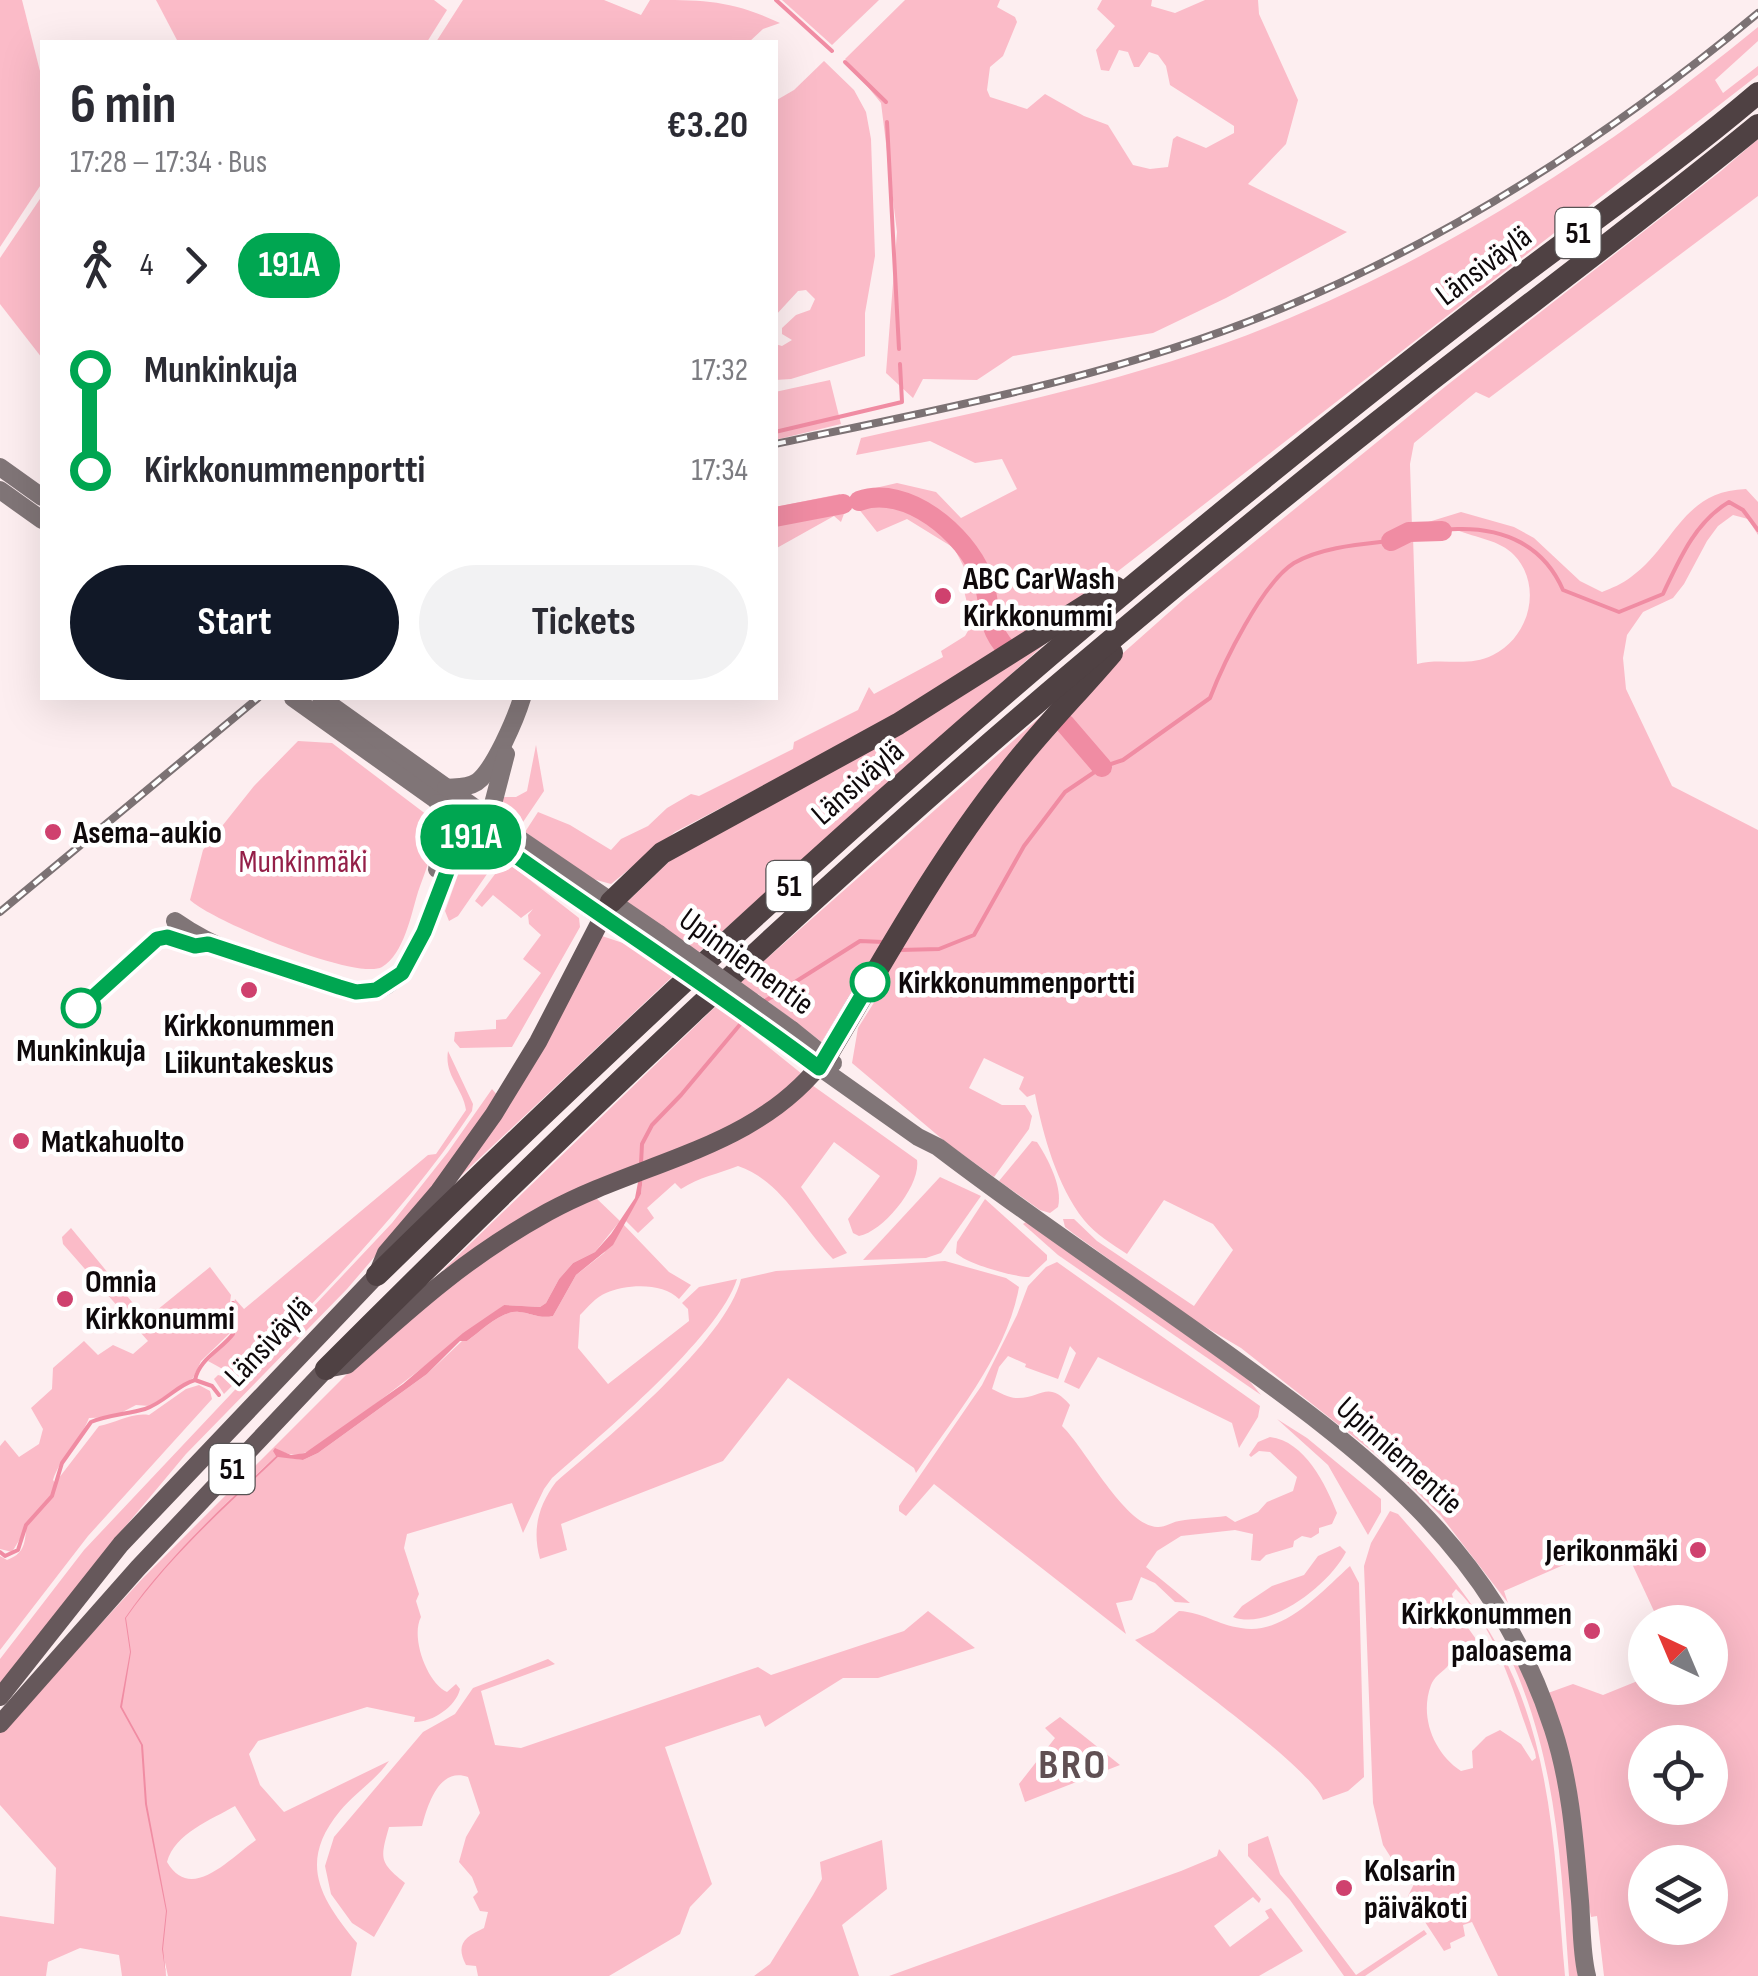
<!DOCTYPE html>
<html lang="en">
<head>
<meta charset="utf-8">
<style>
  :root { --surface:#fff; --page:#f2f2f3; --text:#2b2b33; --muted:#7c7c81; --accent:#111827 }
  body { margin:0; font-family:"Sofia Sans Condensed",sans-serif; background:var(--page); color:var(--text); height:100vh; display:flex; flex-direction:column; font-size:38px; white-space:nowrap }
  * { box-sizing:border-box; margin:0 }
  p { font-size:32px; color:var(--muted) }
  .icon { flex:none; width:55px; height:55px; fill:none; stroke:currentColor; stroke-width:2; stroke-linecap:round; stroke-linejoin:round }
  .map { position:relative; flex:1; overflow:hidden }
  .details { position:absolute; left:40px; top:40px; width:738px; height:660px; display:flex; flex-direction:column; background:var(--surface); border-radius:0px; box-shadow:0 10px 40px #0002 }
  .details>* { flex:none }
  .badge { padding:0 20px; border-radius:32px; font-size:35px; line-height:65px }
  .needle { width:65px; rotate:316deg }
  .tools { position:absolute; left:1628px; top:1605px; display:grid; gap:20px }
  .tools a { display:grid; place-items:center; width:100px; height:100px; border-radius:50%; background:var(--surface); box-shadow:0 10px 40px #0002; font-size:50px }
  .map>.badge { position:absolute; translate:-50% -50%; box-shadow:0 0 0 5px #fff }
  .legs { display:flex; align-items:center; gap:15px; height:110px; padding:0 30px; font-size:32px }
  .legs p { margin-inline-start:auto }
  .overview { display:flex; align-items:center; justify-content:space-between; height:170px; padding:0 30px }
  h1 { font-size:55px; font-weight:700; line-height:75px }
  .cta { display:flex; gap:20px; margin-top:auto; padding:20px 30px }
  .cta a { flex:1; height:115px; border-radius:60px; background:var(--accent); color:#fff; font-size:40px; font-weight:700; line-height:115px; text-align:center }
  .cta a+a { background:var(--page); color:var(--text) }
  ul { padding:0 30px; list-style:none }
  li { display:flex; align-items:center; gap:35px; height:100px; font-size:38px }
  li i { display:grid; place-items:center; width:15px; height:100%; margin:0 12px; background:currentColor }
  li i::after { content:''; width:25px; height:25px; margin:-12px; border:8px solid; border-radius:50%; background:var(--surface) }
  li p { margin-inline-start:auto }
  li:first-child i { background:linear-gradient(#0000 50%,currentColor 0) }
  li:last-child i { background:linear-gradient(currentColor 50%,#0000 0) }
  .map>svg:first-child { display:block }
  .green { fill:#fbbbc8; fill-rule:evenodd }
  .water { fill:#f08ca3 }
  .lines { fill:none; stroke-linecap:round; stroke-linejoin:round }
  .stream { stroke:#f08ca3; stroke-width:4 }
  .river { stroke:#f08ca3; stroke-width:20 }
  .secondary { stroke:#807577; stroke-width:18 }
  .primary { stroke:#66585b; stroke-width:18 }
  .highway { stroke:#4f4143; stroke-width:22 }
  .rail-casing { stroke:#7c7274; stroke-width:8 }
  .rail { stroke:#fff; stroke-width:4; stroke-dasharray:11; stroke-linecap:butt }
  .secondary-bridge { stroke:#807577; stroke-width:18 }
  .line-1-casing { stroke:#fff; stroke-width:22 }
  .line-1 { stroke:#00a651; stroke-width:15 }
  .poi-dot { fill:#cf416e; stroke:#fff; stroke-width:4 }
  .stop-1-dot { fill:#fff; stroke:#00a651; stroke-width:5 }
  .labels { text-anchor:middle; stroke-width:9; stroke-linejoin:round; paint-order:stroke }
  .shield { fill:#fff; stroke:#575354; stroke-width:2.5 }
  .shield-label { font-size:30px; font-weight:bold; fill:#0f090b }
  .street-label { font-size:32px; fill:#0f090b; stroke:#fff }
  .poi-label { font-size:32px; font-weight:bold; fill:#0f090b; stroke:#fff; text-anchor:start }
  .park-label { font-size:32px; fill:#941f48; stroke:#fff }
  .stop-label { font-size:32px; font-weight:bold; fill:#0f090b; stroke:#fff; text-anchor:start }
  .district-label { font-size:42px; font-weight:bold; letter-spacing:2.5px; fill:#605053; stroke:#fff }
</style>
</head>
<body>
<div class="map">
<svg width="1758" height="1976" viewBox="0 0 1758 1976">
  <rect width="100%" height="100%" fill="#fdeef0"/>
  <g class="green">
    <polygon points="0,0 22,0 42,79 42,183 0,247"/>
    <polygon points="156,0 434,0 447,10 427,42 178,42"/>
    <path d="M463,0H604L641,15L650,0C704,0 731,0 780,23L763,29L749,42H436Z"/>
    <polygon points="782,0 879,0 832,45"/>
    <polygon points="905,0 1000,0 997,7 1015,17 1017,22 1003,56 990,67 987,90 990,97 1027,109 1045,94 1084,116 1108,125 1133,165 1150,169 1168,167 1173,139 1177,136 1206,148 1234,133 1234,126 1170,85 1166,66 1158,55 1149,52 1139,67 1134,67 1128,52 1119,50 1109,71 1101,70 1096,50 1115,26 1097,9 1102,0 1152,0 1151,6 1175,13 1205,0 1258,0 1259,14 1298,100 1286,144 1248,184 1347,232 1226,298 1153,333 1013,356 977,380 923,379 913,398 886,373 897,232 881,103 845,59"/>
    <path d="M1758,27V41L1715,80L1723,93L1758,66V75L1113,575L1055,616L888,720L675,832L611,884L593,879L525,832L538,812L570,825L611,850L621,839L648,826L667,808L691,794L699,796L793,749L794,742L858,710L869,687L874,694L943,657L941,651L965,636L972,624L961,578L967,573L954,548L907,519L877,532L858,508L863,504L858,492L897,483L936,492L961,518L1017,489L1002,459L975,463L930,441L856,455L861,438C981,411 1104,386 1220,345C1418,274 1596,160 1758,27Z"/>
    <polygon points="824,61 854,90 866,112 871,139 875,256 865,313 865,356 791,379 775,380 775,344 782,346 792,340 782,334 782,328 796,315 810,310 815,299 806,290 798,291 775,316 775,101 794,90"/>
    <path d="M1758,139V196L1489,398L1476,392L1414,443L1410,464L1412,527L1461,512L1514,527L1534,538L1580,581L1602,592C1612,588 1622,584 1631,577C1675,545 1682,491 1746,489L1758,502V556V535L1748,519L1733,515L1718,526L1707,541L1684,584L1673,598L1643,612L1627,635L1623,658L1626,689L1672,786L1758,830V1976H1604L1597,1916L1591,1917L1588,1902L1548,1693L1573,1684L1603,1695L1645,1678V1688H1710V1622H1659L1621,1540L1504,1591L1508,1603L1441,1516L1392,1467L1241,1348L1192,1319L1074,1234L1065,1227L1063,1219H1074L1097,1241L1194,1306L1233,1250L1213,1224L1164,1200L1127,1254C1112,1244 1095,1234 1084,1220C1057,1186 1043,1135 1035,1094L1027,1097L1019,1089L1024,1077L984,1058L969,1088L1002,1105H1025L1032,1116L1029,1129L994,1177L948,1144L852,1063L858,1028L885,985L880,981L983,817L1122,654L1184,599L1446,386L1721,171ZM1457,530C1476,538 1500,540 1514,555C1543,585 1530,637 1493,655C1467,668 1443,657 1417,664L1413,536ZM1645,1742H1710V1808H1645ZM1645,1862H1710V1928H1645Z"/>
    <polygon points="42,196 42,358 0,304 0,258"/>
    <polygon points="830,380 841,424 775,440 775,392"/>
    <polygon points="840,494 845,511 841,522 834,516 775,549 775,507"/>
    <polygon points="1074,618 698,953 625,904 677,854"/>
    <polygon points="1082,680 823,1043 758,994 735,1020 802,1074 761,1112 478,1247 442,1271 746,977"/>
    <path d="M298,741L332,743L431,818C439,842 426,868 418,892C411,915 404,954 382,967C357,981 212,921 190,900L203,850L254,786Z"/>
    <polygon points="536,745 544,791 519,828 502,814 500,797 516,797 527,791"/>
    <polygon points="477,849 492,852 491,857 496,861 458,916 449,921 445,911 464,858"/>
    <polygon points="501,866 508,870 512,866 579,918 580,927 512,1047 460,1048 454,1041 455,1032 496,1029 496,1020 506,1019 541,973 523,959 541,935 529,924 528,915 533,909 521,918 493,895 482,907 475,901"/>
    <polygon points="602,936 626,944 673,976 449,1187"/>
    <path d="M448,1051L473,1104L472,1111C402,1216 312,1304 224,1394L214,1379L218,1375L226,1377L228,1372L208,1361L234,1334L231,1317L235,1299L244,1309L428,1155L436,1154L466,1110C463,1088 444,1076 448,1051Z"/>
    <path d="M812,1085L917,1160C921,1185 884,1231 859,1236L853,1233L848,1219L880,1176L834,1142L801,1187L847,1253L833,1259C802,1227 782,1181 738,1166C718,1174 699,1177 681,1189L675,1183L647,1208L654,1218L638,1233L625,1220L641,1194L643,1176C711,1152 759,1137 812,1085Z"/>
    <polygon points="492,1089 498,1096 428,1193 383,1247 347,1289 186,1454 109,1546 0,1685 0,1659 84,1550 392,1223 448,1152"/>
    <path d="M1032,1141L1037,1142C1048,1159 1063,1187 1058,1207L1050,1213L1040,1210L999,1181Z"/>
    <polygon points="940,1177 981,1196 941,1253 926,1258 863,1260"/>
    <path d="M594,1196L620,1221L595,1252L573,1263L559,1279L546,1303L540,1307L504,1305L326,1442C311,1450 299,1459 283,1452L277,1455L221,1508L279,1456L303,1460L318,1453L427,1374L462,1341H467C481,1331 501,1310 519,1312C532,1313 539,1319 553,1316L576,1275L604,1253L623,1224L669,1272L691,1285L679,1299C663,1282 626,1284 606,1293C596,1297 588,1307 580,1315L578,1348L608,1384L689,1321L688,1309L682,1303L699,1287L737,1279C719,1337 600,1436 552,1478L544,1489L523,1533L512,1503L407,1534L404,1548L419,1594L416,1601L421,1617C410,1638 428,1684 447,1692L456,1684L460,1689C456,1707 431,1723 414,1722L415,1717L367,1707L258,1741L249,1754L260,1785L284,1812L389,1761C376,1780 355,1793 340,1811C297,1863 321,1899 357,1943L351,1976H168L164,1958L166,1976H122L119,1955L80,1948L48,1962L46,1976H0V1916L54,1924L56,1868L0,1805V1733L143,1578L380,1341L433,1295L522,1234ZM235,1806L256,1840C229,1859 191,1903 167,1862C175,1833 211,1820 235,1806Z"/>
    <path d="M985,1199L1047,1255V1260L1029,1277C1014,1277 967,1264 956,1253L957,1242Z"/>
    <polygon points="1026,1222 1247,1378 1261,1395 1058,1255 1023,1224"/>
    <path d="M71,1228L146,1319L210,1267L231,1295L227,1323L230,1333L201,1361L193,1378L150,1406L136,1405L113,1417L89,1418C80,1441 61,1456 53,1480L55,1483L99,1426C116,1423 132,1412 149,1415L186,1389L199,1385L210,1391L212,1399L88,1536L0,1650V1556L7,1560C23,1554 25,1545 26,1529L12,1552L0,1549V1446L5,1440L19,1457L39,1444L43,1429L31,1408L52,1389L53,1368L84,1341L98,1355L113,1345L133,1354L148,1341L63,1244L62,1237Z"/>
    <path d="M945,1261L1006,1278L1019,1287C1007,1355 954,1417 916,1473L914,1468L788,1378L723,1461L561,1524L567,1550L540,1559C532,1530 538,1506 556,1482C606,1439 726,1341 741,1279L776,1271Z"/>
    <path d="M1057,1262L1260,1406L1258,1417L1239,1448L1232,1423L1098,1357L1079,1389L1064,1382L1076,1353L1070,1346L1058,1379L1025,1367L1026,1364L1008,1356L999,1367L992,1389C999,1392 1009,1398 1016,1398C1042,1399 1047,1379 1070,1405L1062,1426C1086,1449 1124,1525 1157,1527C1163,1528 1172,1522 1179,1521C1195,1518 1211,1518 1226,1516L1235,1522L1258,1512L1267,1502L1293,1491L1297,1477L1270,1452L1259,1451L1251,1457L1249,1455L1258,1442L1270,1437C1305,1441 1326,1485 1337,1513L1332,1524L1319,1528V1533L1311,1538L1302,1536L1294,1541L1293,1547L1266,1555L1260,1561L1251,1560L1253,1534L1235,1530L1181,1536L1157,1551L1146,1567L1190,1603L1175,1602L1155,1583L1141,1577L1132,1600L1116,1603L1126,1634L934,1484L906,1516L899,1511V1506L982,1385L1017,1315L1028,1286L1046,1267Z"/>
    <polygon points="1277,1419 1307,1438 1381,1499 1381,1512 1368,1535 1328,1465"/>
    <path d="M1390,1511L1398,1514C1436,1557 1471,1598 1499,1648C1554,1748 1555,1866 1565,1976H1498L1472,1922L1463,1925L1465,1936L1450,1943L1451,1948L1444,1951L1408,1896L1414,1884L1402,1875L1383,1845L1373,1803L1364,1566L1371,1543ZM1456,1589C1499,1630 1515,1699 1535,1752L1536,1758L1532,1761L1521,1744L1500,1730L1486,1737L1472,1751L1473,1768L1461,1771C1434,1753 1419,1717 1431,1685C1434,1677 1441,1673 1447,1667C1453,1659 1454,1654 1462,1649L1470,1656L1477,1653L1481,1646L1458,1614L1452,1594Z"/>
    <path d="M1340,1546L1346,1552C1329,1585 1270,1631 1233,1617L1242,1606L1272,1586L1304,1575L1318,1556Z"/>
    <path d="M1350,1566L1359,1583L1364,1777L1348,1791L1323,1800C1312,1768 1169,1667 1135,1640L1154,1632L1179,1611C1202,1612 1218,1625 1241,1628C1283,1636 1321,1592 1350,1566Z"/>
    <path d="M928,1611L975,1648L878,1678H843L765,1727L760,1715L665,1747L712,1884L690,1907L680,1934L609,1976H478L476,1966L466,1965C455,1944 465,1937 484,1928L488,1912L480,1911L473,1897L478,1892L472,1877L459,1862L466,1837L480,1813L468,1777C439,1767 428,1804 422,1826L389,1827C380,1859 379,1862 405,1883L374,1937L352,1923L331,1894L325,1866L334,1837L423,1732L455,1714L473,1688L548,1659L555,1664L481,1691L495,1745L521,1748L758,1667L771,1675L904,1631Z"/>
    <path d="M1513,1652C1528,1685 1542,1718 1552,1753C1571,1825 1572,1902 1578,1976H1569C1561,1863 1557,1759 1509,1655Z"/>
    <polygon points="1060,1717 1120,1765 1025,1802 1019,1784 1055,1738 1045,1728"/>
    <polygon points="1268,1836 1280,1874 1356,1975 1424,1930 1427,1934 1365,1976 1344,1976 1290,1900 1248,1856 1248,1844"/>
    <polygon points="882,1840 887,1889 842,1925 859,1976 754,1976 770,1964 813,1895 822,1879 820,1862"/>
    <polygon points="1219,1849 1261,1899 1259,1903 1253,1897 1214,1926 1230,1947 1269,1918 1265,1911 1271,1908 1303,1951 1259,1976 889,1976 1181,1871 1217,1856"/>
  </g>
  <path class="water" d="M643,1176L641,1194L613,1245L576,1275L553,1316C539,1319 532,1313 519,1312C501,1310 481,1331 467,1341H460L427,1374L318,1453L303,1460L278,1457C224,1508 169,1557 126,1618L131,1652L122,1707L143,1745L147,1804L167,1911L163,1949L166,1976L162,1949L166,1911L145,1804L141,1745L120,1707L130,1652L125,1618C168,1556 223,1507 276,1456L273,1451L275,1448L291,1455L305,1453L403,1384L463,1333L504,1305L540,1307L546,1303L559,1279L573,1263L595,1252L611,1234L635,1198L639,1177Z"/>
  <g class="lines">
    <g class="stream">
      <polyline points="776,0 832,51"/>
      <polyline points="845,62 886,102"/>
      <polyline points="887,122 899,349"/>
      <polyline points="775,432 902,402 900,364"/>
      <path d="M900,950L939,949L974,935L1024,846L1065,792L1102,767L1123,760L1210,698C1223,664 1262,583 1294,563C1323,546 1365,544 1398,540C1418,538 1438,529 1458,529C1505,528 1544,546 1563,590L1619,612L1663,594C1679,560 1695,522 1729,502L1743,510L1758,530"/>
      <polyline points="765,1001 860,941 883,942"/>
      <polyline points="641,1164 642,1144 652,1125 681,1095 743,1021"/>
      <path d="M195,1380C199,1359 221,1350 233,1334L229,1323L233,1303"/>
      <path d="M0,1552L5,1556L18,1550L26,1525L52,1496L62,1463L91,1422C108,1415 128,1414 145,1409C164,1403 177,1385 195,1380L212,1386L219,1395"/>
    </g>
    <g class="river">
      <path d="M859,501C907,484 965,534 982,576C992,604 984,624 1006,648"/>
      <polyline points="775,517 843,504"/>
      <polyline points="1391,541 1409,532 1442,531"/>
      <polyline points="1065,724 1102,767"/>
    </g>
    <g class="secondary">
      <polyline points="0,467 42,497"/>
      <polyline points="0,490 42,520"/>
      <polyline points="293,698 602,918 648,945"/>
      <polyline points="321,698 499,825 659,934"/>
      <path d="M446,788C457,787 468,788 477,782C494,770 516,718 522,698"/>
      <polyline points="499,825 493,804 506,754"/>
      <path d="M437,869C444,847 451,824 438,803"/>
      <path d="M175,921C216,950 262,964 310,978C328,984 350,994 370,992C411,987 433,908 446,874C452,859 456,845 471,837H488"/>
      <polyline points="167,937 195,946 208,944"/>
      <polyline points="792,1030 833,1063"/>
      <path d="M781,1040L918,1137L938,1147C1028,1216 1123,1279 1215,1345C1364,1452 1494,1546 1553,1729C1571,1784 1575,1844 1580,1901C1582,1925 1581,1952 1587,1976"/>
    </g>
    <g class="primary">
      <polyline points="0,1697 121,1544 377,1275 386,1253 439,1191 494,1114 538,1042 602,918"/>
      <path d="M0,1724L138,1568L326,1369L347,1365C414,1305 468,1256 548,1212C643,1160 759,1149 826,1057"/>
    </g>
    <g class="highway">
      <polyline points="611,902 662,853 898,724 1115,587"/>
      <path d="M826,1057C883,961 937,862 1007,774C1039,732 1077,694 1112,653"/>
      <path d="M377,1275C634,1024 898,778 1176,550C1284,461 1393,373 1504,288C1589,223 1677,162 1758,93"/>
      <path d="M326,1369C567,1128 812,893 1072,673C1184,578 1297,485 1412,395C1527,305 1645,218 1758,125"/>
    </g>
    <defs>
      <g id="rail">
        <path d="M775,444C947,408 1123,375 1285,307C1456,236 1616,131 1758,13"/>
        <polyline points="0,912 258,698"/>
      </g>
    </defs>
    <use href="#rail" class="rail-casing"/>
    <use href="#rail" class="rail"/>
    <g class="secondary-bridge">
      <polyline points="659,934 792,1030"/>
      <polyline points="648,945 781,1040"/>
    </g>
  </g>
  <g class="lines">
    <defs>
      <path id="line-1" d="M81,1008L157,939L167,937L195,946L208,944L339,987L356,992L376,990L402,973L424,932L455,851L471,837H489C598,915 711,987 819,1068L870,982"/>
    </defs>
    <use href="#line-1" class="line-1-casing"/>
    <use href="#line-1" class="line-1"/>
  </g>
  <g class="poi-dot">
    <circle cx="943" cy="596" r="10"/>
    <circle cx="53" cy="832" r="10"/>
    <circle cx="249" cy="990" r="10"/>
    <circle cx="21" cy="1141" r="10"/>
    <circle cx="65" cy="1299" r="10"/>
    <circle cx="1698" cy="1550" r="10"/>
    <circle cx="1592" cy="1631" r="10"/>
    <circle cx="1344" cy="1888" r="10"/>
  </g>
  <g class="stop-1-dot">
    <circle cx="870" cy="982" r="18"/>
    <circle cx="81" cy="1008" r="18"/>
  </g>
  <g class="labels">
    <g class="shield">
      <rect x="1555.5" y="208" width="45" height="50" rx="8"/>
      <rect x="766.5" y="861" width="45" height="50" rx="8"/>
      <rect x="209.5" y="1444" width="45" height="50" rx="8"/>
    </g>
    <g class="shield-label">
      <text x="1578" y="243">51</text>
      <text x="789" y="896">51</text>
      <text x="232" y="1479">51</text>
    </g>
    <g class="street-label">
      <text transform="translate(1483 265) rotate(-37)" y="11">Länsiväylä</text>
      <text transform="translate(857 782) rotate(-41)" y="11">Länsiväylä</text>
      <text transform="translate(747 961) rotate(36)" y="11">Upinniementie</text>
      <text transform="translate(268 1341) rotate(-46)" y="11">Länsiväylä</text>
      <text transform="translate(1400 1455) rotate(42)" y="11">Upinniementie</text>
    </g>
    <g class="poi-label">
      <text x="963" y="589">ABC CarWash<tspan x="963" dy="37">Kirkkonummi</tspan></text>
      <text x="73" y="843">Asema-aukio</text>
      <text x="249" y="1036" text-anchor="middle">Kirkkonummen<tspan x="249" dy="37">Liikuntakeskus</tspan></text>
      <text x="41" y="1152">Matkahuolto</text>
      <text x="85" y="1292">Omnia<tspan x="85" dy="37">Kirkkonummi</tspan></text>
      <text x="1678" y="1561" text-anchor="end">Jerikonmäki</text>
      <text x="1572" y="1624" text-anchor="end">Kirkkonummen<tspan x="1572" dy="37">paloasema</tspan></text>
      <text x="1364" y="1881">Kolsarin<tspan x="1364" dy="37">päiväkoti</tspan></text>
    </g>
    <g class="park-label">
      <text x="303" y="872">Munkinmäki</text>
    </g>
    <g class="stop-label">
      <text x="898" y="993">Kirkkonummenportti</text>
      <text x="81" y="1061" text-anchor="middle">Munkinkuja</text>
    </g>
    <g class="district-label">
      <text x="1073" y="1778">BRO</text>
    </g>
  </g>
</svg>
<div class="tools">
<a><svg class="needle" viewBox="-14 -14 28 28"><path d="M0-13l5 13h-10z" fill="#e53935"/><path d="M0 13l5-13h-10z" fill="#7c7c81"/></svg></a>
<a><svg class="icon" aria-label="locate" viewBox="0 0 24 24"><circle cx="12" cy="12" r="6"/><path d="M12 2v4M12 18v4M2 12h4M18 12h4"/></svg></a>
<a><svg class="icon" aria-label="layers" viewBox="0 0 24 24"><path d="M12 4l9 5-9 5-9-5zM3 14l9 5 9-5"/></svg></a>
</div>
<b class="badge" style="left:471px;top:837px;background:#00a651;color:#fff">191A</b>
<section class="details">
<div class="overview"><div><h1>6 min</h1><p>17:28 – 17:34 · Bus</p></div><b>€3.20</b></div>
<div class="legs"><svg class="icon" aria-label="walk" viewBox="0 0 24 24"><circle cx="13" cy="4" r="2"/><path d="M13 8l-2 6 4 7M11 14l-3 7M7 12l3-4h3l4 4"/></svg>4<svg class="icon" aria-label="forward" viewBox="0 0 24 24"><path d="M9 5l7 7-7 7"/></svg><b class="badge" style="background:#00a651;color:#fff">191A</b></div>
<ul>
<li><i style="color:#00a651"></i><b>Munkinkuja</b><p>17:32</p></li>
<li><i style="color:#00a651"></i><b>Kirkkonummenportti</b><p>17:34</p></li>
</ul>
<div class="cta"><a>Start</a><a>Tickets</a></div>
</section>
</div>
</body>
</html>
